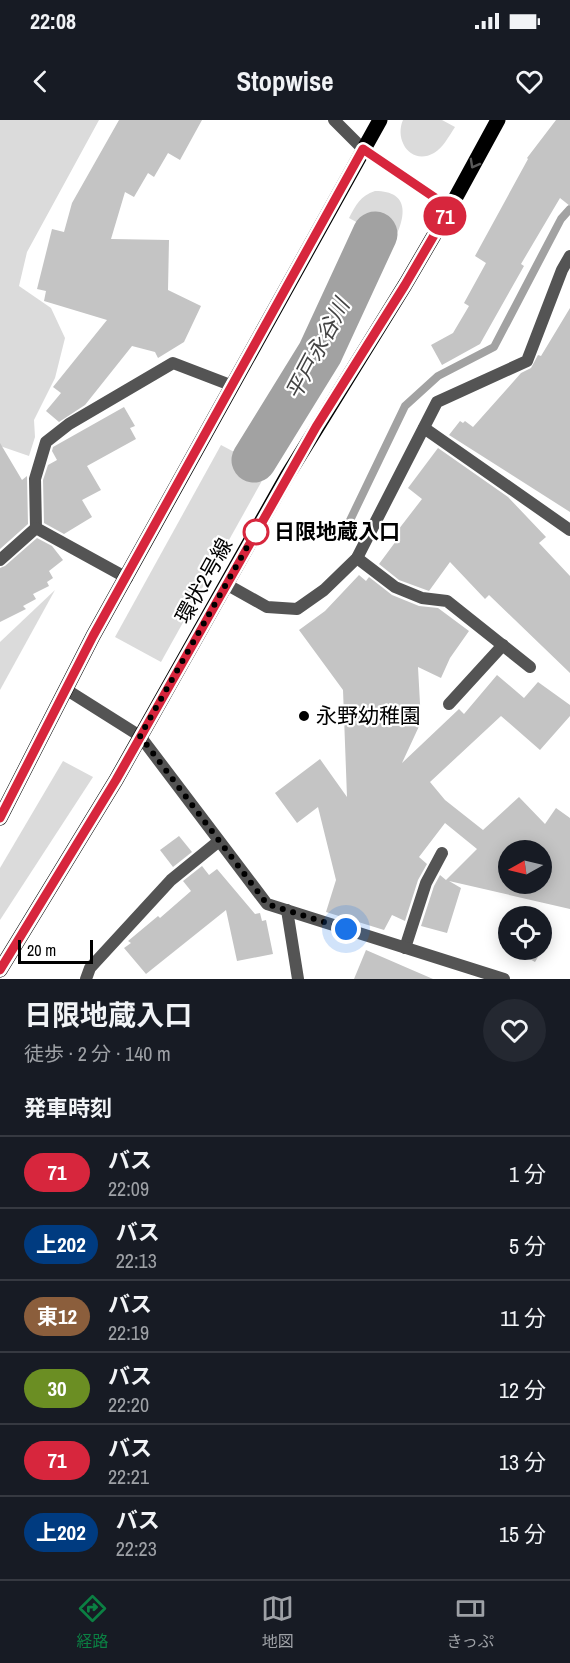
<!DOCTYPE html>
<html lang="ja">
<head>
<meta charset="utf-8">
<style>
  :root { --surface:#171b24; --page:#242831; --text:#f1f3f6; --muted:#9ea1a6; --line:#363941; --accent:#0b8043 }
  body { margin:0; font-family:"Archivo Narrow","Noto Sans JP",sans-serif; background:var(--page); color:var(--text); height:100vh; display:flex; flex-direction:column; font-size:22px; white-space:nowrap }
  * { box-sizing:border-box; margin:0 }
  p { font-size:20px; color:var(--muted) }
  .icon { flex:none; width:33px; height:33px; fill:none; stroke:currentColor; stroke-width:2; stroke-linecap:round; stroke-linejoin:round }
  .map { position:relative; height:859px; overflow:hidden }
  .drawer { display:flex; flex-direction:column; background:var(--surface); flex:1 }
  .drawer>* { flex:none }
  .badge { padding:0 12px; border-radius:20px; font-size:21px; line-height:39px }
  .needle { width:39px; rotate:262deg }
  .fabs { position:absolute; left:498px; top:720px; display:grid; gap:12px }
  .fabs a { display:grid; place-items:center; width:54px; height:54px; border-radius:50%; background:var(--surface); box-shadow:0 3px 15px #0003; font-size:30px }
  .scale { position:absolute; left:18px; bottom:15px; width:75px; box-sizing:border-box; padding-left:6px; border:3px solid #000; border-top:0; font-size:16px; line-height:21px; white-space:nowrap; color:#000; -webkit-text-stroke:4px #fff; paint-order:stroke }
  .you { position:absolute; width:30px; height:30px; margin:-15px; border:4px solid #fff; border-radius:50%; background:#1a73e8; box-shadow:0 0 0 9px #1a73e833 }
  .map>.badge { position:absolute; translate:-50% -50%; box-shadow:0 0 0 3px #fff }
  h2 { padding:0 24px; font-size:22px; line-height:54px }
  .round { display:grid; place-items:center; flex:none; width:63px; height:63px; border-radius:32px; background:var(--page) }
  .head { display:flex; align-items:center; justify-content:space-between; height:102px; padding:0 24px }
  h1 { font-size:28px; font-weight:700; line-height:45px }
  ul { padding:0; list-style:none }
  li { display:flex; align-items:center; gap:18px; height:72px; padding:0 24px; border-top:2px solid var(--line) }
  li div { flex:1 }
  li b { display:block; font-size:22px }
  li em { font-style:normal }
  li .badge { min-width:66px; font-weight:700; text-align:center }
  .status { display:flex; justify-content:space-between; align-items:center; height:42px; padding:0 30px; background:var(--surface); direction:ltr }
  .status svg { height:16px; fill:currentColor }
  header { display:flex; justify-content:space-between; align-items:center; height:78px; padding:0 24px; background:var(--surface); font-size:27px; font-weight:700 }
  .menu { display:flex; justify-content:space-around; align-items:center; height:84px; border-top:2px solid var(--line); background:var(--surface); font-size:16px; color:var(--muted) }
  .menu a { display:grid; justify-items:center; gap:3px }
  .menu .current { color:var(--accent) }
  .map>svg:first-child { display:block }
  .green { fill:#dbdbdb }
  .lines { fill:none; stroke-linecap:round; stroke-linejoin:round }
  .stream { stroke:#a2a2a2; stroke-width:8 }
  .river { stroke:#a2a2a2; stroke-width:45 }
  .building { fill:#c4c4c4; fill-rule:evenodd }
  .service { stroke:#545454; stroke-width:12 }
  .minor { stroke:#545454; stroke-width:12 }
  .tertiary { stroke:#545454; stroke-width:12 }
  .primary { stroke:#000; stroke-width:15 }
  .oneway { stroke:#595959 }
  .line-casing { stroke:#fff; stroke-width:14 }
  .line { stroke:#d7263d; stroke-width:9 }
  .walk { stroke:#000; stroke-width:6; stroke-dasharray:0 10.8 }
  .stop-dot { fill:#fff; stroke:#d7263d; stroke-width:3 }
  .poi-dot { fill:#000; stroke:#fff; stroke-width:2 }
  .labels { text-anchor:middle; stroke-width:4.5; stroke-linejoin:round; paint-order:stroke }
  .stop-label { font-size:21px; font-weight:bold; fill:#000; stroke:#fff; text-anchor:start }
  .street-label { font-size:21px; fill:#000; stroke:#fff }
  .poi-label { font-size:21px; fill:#000; stroke:#fff; text-anchor:start }
  .water-label { font-size:22px; font-style:italic; fill:#434343; stroke:#fff }
</style>
</head>
<body>
<div class="status"><b>22:08</b><svg viewBox="0 0 49 12"><path d="M0 12V9h3v3zM5 12V6h3v6zM10 12V3h3v9zM15 12V0h3v12zM26 1h20v11H26zM47 4h2v5h-2z"/></svg></div>
<header><svg class="icon" aria-label="back" viewBox="0 0 24 24"><path d="M15 5l-7 7 7 7"/></svg>Stopwise<svg class="icon" aria-label="heart" viewBox="0 0 24 24"><path d="M12 20l-8-8c-3-5 5-10 8-4 3-6 11-1 8 4z"/></svg></header>
<div class="map">
<svg width="570" height="859" viewBox="0 0 570 859">
  <rect width="100%" height="100%" fill="#fff"/>
  <g class="green">
    <polygon points="0,0 99,0 27,132 19,166 51,188 65,218 55,258 34,300 35,317 29,336 0,326"/>
    <path d="M403,0H442L455,7C449,16 443,28 434,33C411,46 394,20 403,0Z"/>
    <path d="M375,71C411,71 406,98 393,122L349,98C356,85 360,76 375,71Z"/>
    <polygon points="221,325 268,350 161,542 115,517"/>
    <polygon points="55,470 0,570 0,522"/>
    <polygon points="63,641 93,657 0,800 0,748"/>
  </g>
  <g class="lines">
    <polyline class="stream" points="342,417 405,286 438,256 494,227 561,99 570,89"/>
    <polyline class="river" points="254,340 320,233 375,114"/>
  </g>
  <g class="building">
    <polygon points="119,0 202,0 180,40 168,33 154,57 148,53 134,77 125,72 111,119 169,120 168,170 201,186 184,222 158,238 155,232 132,226 85,285 59,302 46,291 61,273 53,267 107,200 44,181 46,171 37,169 52,109 64,112 72,83"/>
    <polygon points="556,0 570,0 570,86 560,78 521,144 524,146 480,224 442,245 431,225 453,213 469,186 464,183 486,143 475,136 528,39 527,38"/>
    <polygon points="570,188 570,392 449,315 460,301 463,303 465,301 473,307 521,253 531,248 538,235 541,236"/>
    <polygon points="124,287 135,306 130,308 136,319 87,346 101,370 82,380 92,397 64,414 44,403 43,360 48,345 57,340 52,331 53,327"/>
    <polygon points="0,323 22,360 27,356 28,404 0,429"/>
    <polygon points="438,328 508,377 546,417 539,423 570,456 570,553 489,475 485,479 450,442 429,471 399,460 379,444 399,417 395,414 422,379 408,368"/>
    <polygon points="37,418 52,426 63,440 49,451 53,458 47,462 49,466 33,474 36,479 23,486 26,489 0,502 0,448 5,446"/>
    <path d="M359,455L366,461L369,457L392,475L419,486L438,488L469,511L450,538L441,558L418,547L421,602L402,643L459,589L464,594L497,555L524,578L538,562L570,585V596L540,630L501,596L430,662L445,680L483,710L519,677L545,704L556,688L570,698V789L449,761L461,768L447,813L421,806L434,766L440,755L446,760L477,729L445,703L419,737L427,744L418,760L405,801L392,795L384,810L326,792L336,760L318,687L297,703L275,673L320,639L347,677L343,570L299,510L325,491ZM508,730H542V764H508Z"/>
    <polygon points="179,716 192,732 173,747 160,730"/>
    <polygon points="202,746 209,755 217,749 255,794 260,793 262,801 266,800 273,834 237,841 226,790 146,854 124,828 131,823 128,821 158,796 160,798 191,771 183,761"/>
    <polygon points="542,813 550,817 535,842 517,832 519,830 542,830"/>
    <polygon points="366,830 433,859 354,859"/>
  </g>
  <g class="lines">
    <g class="service">
      <polyline points="424,308 570,410"/>
      <polyline points="36,408 35,359 46,322 69,304 173,243 233,266"/>
      <polyline points="357,438 395,467 422,478 447,481 530,547"/>
      <polyline points="0,440 36,408 127,458"/>
      <polyline points="449,584 503,525"/>
      <polyline points="287,790 298,859"/>
      <polyline points="405,828 426,763 442,733"/>
    </g>
    <g class="minor">
      <polyline points="226,464 267,487 297,489 324,470 357,438 437,282 527,241 562,150 570,136"/>
      <polyline points="86,859 90,848 171,760 219,721"/>
    </g>
    <g class="tertiary">
      <polyline points="334,0 363,29 450,88"/>
      <polyline points="67,570 140,616 267,784 504,859"/>
    </g>
    <g class="primary">
      <polyline points="0,698 93,516 380,0"/>
      <polyline points="0,850 116,660 287,356 405,165 450,88 498,0"/>
    </g>
  </g>
  <defs><path id="oneway-chevron" d="M-2-3.5L2.5 0L-2 3.5" fill="none" stroke-width="1.6" stroke-linecap="round" stroke-linejoin="round" transform="scale(1.5)"/></defs>
  <use class="oneway" href="#oneway-chevron" transform="translate(474 44) rotate(119)"/>
  <g class="lines">
    <defs>
      <polyline id="line" points="0,698 93,516 363,29 450,88 405,165 316,307 116,660 0,850"/>
    </defs>
    <use href="#line" class="line-casing"/>
    <use href="#line" class="line"/>
    <polyline class="walk" points="256,412 259,406 140,616 267,784 346,809"/>
  </g>
  <circle class="stop-dot" cx="256" cy="412" r="12"/>
  <circle class="poi-dot" cx="304" cy="596" r="6"/>
  <g class="labels">
    <g class="stop-label">
      <text x="274" y="419">日限地蔵入口</text>
    </g>
    <g class="street-label">
      <text transform="translate(204 461) rotate(-61)" y="7">環状2号線</text>
    </g>
    <g class="poi-label">
      <text x="316" y="603">永野幼稚園</text>
    </g>
    <g class="water-label">
      <text transform="translate(317 229) rotate(-62)" y="8">平戸永谷川</text>
    </g>
  </g>
</svg>
<div class="fabs">
<a><svg class="needle" viewBox="-14 -14 28 28"><path d="M0-13l5 13h-10z" fill="#e53935"/><path d="M0 13l5-13h-10z" fill="#9ea1a6"/></svg></a>
<a><svg class="icon" aria-label="locate" viewBox="0 0 24 24"><circle cx="12" cy="12" r="6"/><path d="M12 2v4M12 18v4M2 12h4M18 12h4"/></svg></a>
</div>
<div class="scale">20 m</div>
<div class="you" style="left:346px;top:809px"></div>
<b class="badge" style="left:445px;top:96px;background:#d7263d;color:#fff">71</b>
</div>
<section class="drawer">
<div class="head"><div><h1>日限地蔵入口</h1><p>徒歩 · 2 分 · 140 m</p></div><a class="round"><svg class="icon" aria-label="heart" viewBox="0 0 24 24"><path d="M12 20l-8-8c-3-5 5-10 8-4 3-6 11-1 8 4z"/></svg></a></div>
<h2>発車時刻</h2>
<ul>
<li><span class="badge" style="background:#d7263d;color:#fff">71</span><div><b>バス</b><p>22:09</p></div><em>1 分</em></li>
<li><span class="badge" style="background:#003b80;color:#fff">上202</span><div><b>バス</b><p>22:13</p></div><em>5 分</em></li>
<li><span class="badge" style="background:#8b5e3c;color:#fff">東12</span><div><b>バス</b><p>22:19</p></div><em>11 分</em></li>
<li><span class="badge" style="background:#6b8e23;color:#fff">30</span><div><b>バス</b><p>22:20</p></div><em>12 分</em></li>
<li><span class="badge" style="background:#d7263d;color:#fff">71</span><div><b>バス</b><p>22:21</p></div><em>13 分</em></li>
<li><span class="badge" style="background:#003b80;color:#fff">上202</span><div><b>バス</b><p>22:23</p></div><em>15 分</em></li>
</ul>
</section>
<nav class="menu">
<a class="current"><svg class="icon" aria-label="directions" viewBox="0 0 24 24"><path d="M12 3l9 9-9 9-9-9zM9 14v-3h6M13 9l2 2-2 2"/></svg>経路</a>
<a><svg class="icon" aria-label="map" viewBox="0 0 24 24"><path d="M3 6l6-2 6 2 6-2v14l-6 2-6-2-6 2zM9 4v14M15 6v14"/></svg>地図</a>
<a><svg class="icon" aria-label="tickets" viewBox="0 0 24 24"><path d="M3 7h18v10H3zM15 7v10"/></svg>きっぷ</a>
</nav>
</body>
</html>
